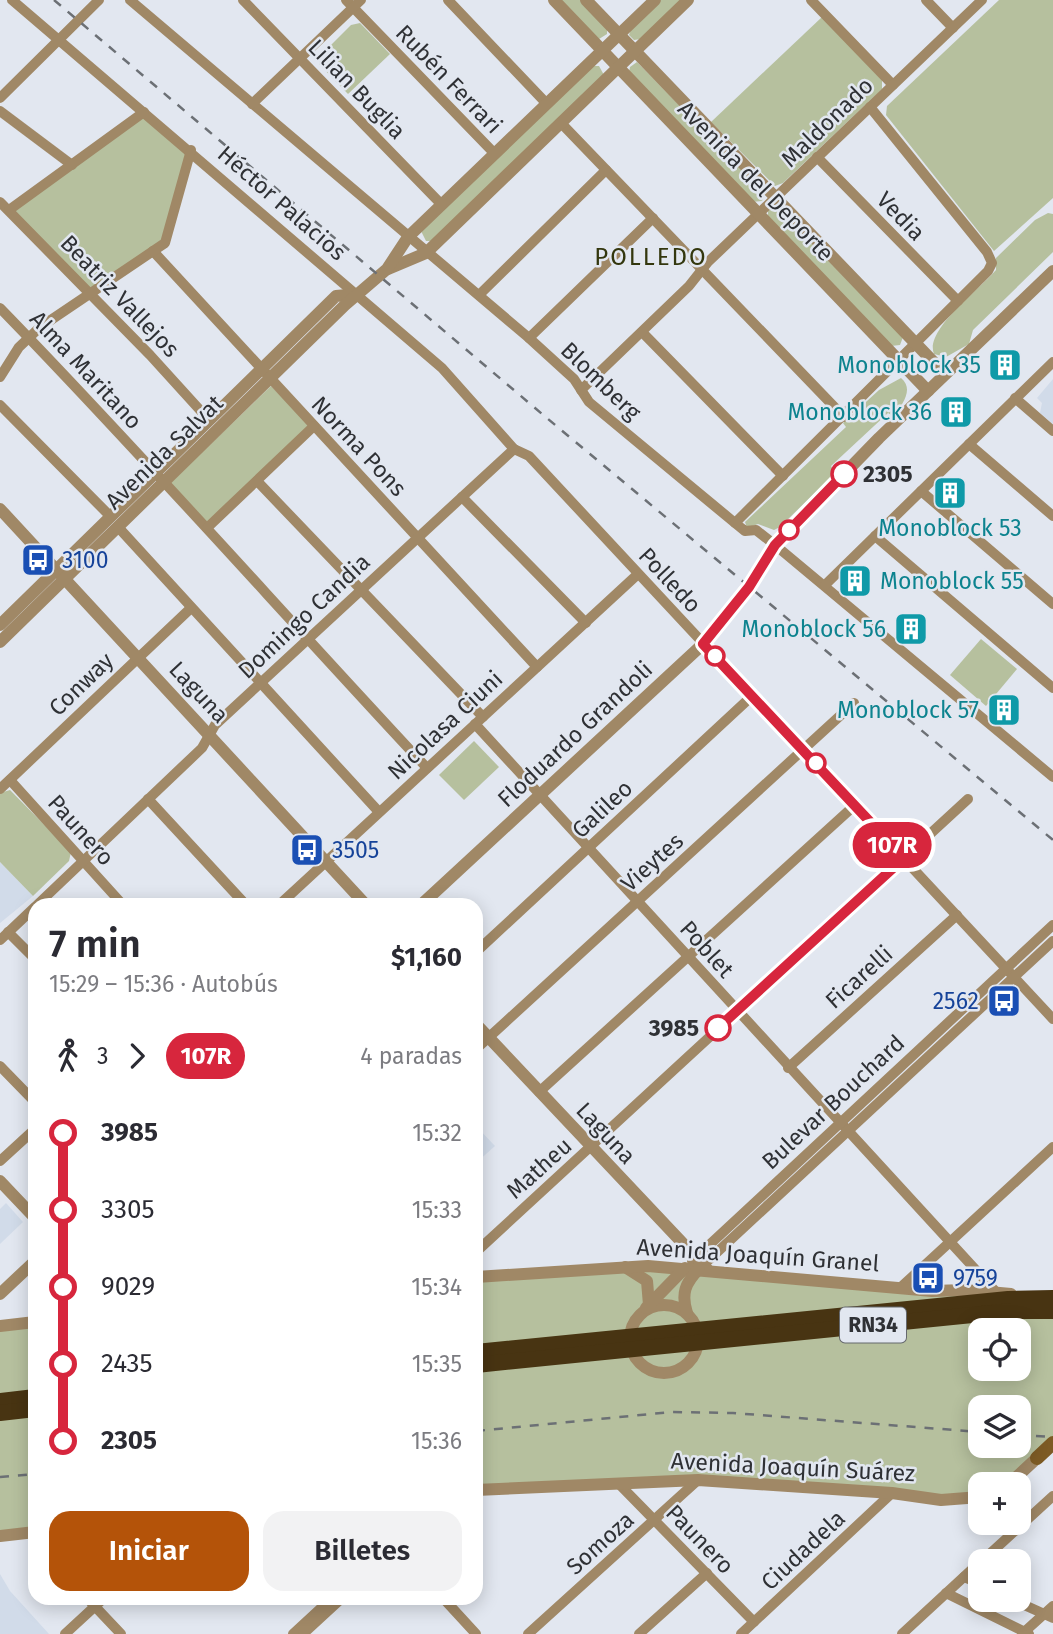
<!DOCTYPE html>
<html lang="es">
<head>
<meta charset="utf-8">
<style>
  :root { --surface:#fff; --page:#f2f2f3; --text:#2b2b33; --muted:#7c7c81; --accent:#b45309 }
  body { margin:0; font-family:"Fira Sans",sans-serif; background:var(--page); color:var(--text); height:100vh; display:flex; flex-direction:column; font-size:26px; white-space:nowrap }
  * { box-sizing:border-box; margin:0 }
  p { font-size:23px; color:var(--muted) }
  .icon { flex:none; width:38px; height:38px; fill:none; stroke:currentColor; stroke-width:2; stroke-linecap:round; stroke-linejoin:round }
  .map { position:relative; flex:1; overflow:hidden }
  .details { position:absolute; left:28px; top:898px; width:455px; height:707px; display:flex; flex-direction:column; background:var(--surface); border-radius:21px; box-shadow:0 4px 18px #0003 }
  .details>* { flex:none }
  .badge { padding:0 14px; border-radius:23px; font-size:24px; line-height:46px }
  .tools { position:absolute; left:968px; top:1318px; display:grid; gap:14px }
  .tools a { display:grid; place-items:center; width:63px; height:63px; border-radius:14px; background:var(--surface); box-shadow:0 4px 18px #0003; font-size:35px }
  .map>.badge { position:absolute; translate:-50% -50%; box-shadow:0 0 0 4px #fff }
  .legs { display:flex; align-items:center; gap:10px; height:77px; padding:0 21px; font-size:23px }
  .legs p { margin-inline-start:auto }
  .headline { display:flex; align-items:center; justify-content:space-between; height:119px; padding:0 21px }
  h1 { font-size:38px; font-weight:600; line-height:52px }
  .button { display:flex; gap:14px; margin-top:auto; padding:14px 21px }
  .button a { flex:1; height:80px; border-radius:21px; background:var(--accent); color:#fff; font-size:28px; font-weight:600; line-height:80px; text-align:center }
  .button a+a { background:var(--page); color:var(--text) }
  ul { padding:0 21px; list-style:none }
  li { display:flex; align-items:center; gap:24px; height:77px; font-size:26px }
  li i { display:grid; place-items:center; width:10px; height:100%; margin:0 9px; background:currentColor }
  li i::after { content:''; width:18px; height:18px; margin:-9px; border:5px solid; border-radius:50%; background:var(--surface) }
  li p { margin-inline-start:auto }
  li:first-child i { background:linear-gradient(#0000 50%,currentColor 0) }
  li:last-child i { background:linear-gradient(currentColor 50%,#0000 0) }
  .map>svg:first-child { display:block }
  .built { fill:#d1dbe9 }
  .green { fill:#b6c09e; fill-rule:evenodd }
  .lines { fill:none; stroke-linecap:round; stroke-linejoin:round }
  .minor { stroke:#a08866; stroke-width:10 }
  .tertiary { stroke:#a08866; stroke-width:12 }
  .secondary { stroke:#7d5b24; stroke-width:14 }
  .trunk { stroke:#483412; stroke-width:16 }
  .rail { stroke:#6c7075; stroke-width:2.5; stroke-dasharray:9 9; stroke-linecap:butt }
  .line-1-casing { stroke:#fff; stroke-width:16 }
  .line-1 { stroke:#d7263d; stroke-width:10 }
  .stop-1-dot { fill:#fff; stroke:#d7263d; stroke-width:3.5 }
  .labels { text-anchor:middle; stroke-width:5; stroke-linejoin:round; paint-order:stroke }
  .shield { fill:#e2e7f0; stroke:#65686d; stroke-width:2 }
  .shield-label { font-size:21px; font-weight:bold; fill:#2f3135 }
  .street-label { font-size:23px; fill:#2f3135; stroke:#e2e7f0 }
  .culture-label { font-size:23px; fill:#0d838f; stroke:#e2e7f0; text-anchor:end }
  .stop-label { font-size:23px; font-weight:bold; fill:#2f3135; stroke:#e2e7f0; text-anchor:start }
  .transit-label { font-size:23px; fill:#164399; stroke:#e2e7f0; text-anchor:start }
  .neighbourhood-label { font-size:24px; letter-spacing:2px; fill:#33370e; stroke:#e2e7f0 }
</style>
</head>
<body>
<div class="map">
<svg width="1053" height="1634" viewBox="0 0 1053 1634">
  <rect width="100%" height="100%" fill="#e2e7f0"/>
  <g class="built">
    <polygon points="1053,379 1053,424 1040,413 1042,403 1037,398"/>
    <polygon points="0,862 33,896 0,923"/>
    <polygon points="476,1126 495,1146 476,1163"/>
    <polygon points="6,1203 23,1222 0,1244 0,1209"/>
    <polygon points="0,1574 10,1591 49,1634 0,1634"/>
  </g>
  <g class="green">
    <polygon points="558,0 582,0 607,29 607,34 599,39"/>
    <polygon points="661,0 682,0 641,39 634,40 629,35 631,29"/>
    <polygon points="999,0 1053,0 1053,198 994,251 886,115 887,106"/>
    <polygon points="822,17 882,80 882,89 783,183 775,186 711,122"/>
    <polygon points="360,23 390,54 348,94 319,64 319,57 351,25"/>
    <polygon points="637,62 765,193 762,201 752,202 629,72 630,67"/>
    <polygon points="592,66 599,66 604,75 432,241 426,241 421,231"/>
    <polygon points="144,112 191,150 165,243 90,292 9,210"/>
    <polygon points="775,206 903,337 900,345 891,346 768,216 768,211"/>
    <path d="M1048,213L1053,214V252L973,330L969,344L946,357L934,354C924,330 981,288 996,270V258L1035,220Z"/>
    <path d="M901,378C915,390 901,404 895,417L888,413L831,466L835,473L780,527L774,530L758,524L747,528L745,522L846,427L843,423L879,390Z"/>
    <polygon points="271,386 309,425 208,523 169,484"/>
    <polygon points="981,639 1017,669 986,706 950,675"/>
    <polygon points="474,741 499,767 464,800 439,775"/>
    <polygon points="10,790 71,852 69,861 33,896 0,862 0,793"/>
    <path d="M597,1267L1053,1298V1443L1009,1484H980V1497L698,1480L476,1490V1277ZM980,1330H1018V1368H980ZM980,1407H1018V1446H980Z"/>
    <polygon points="35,1322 35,1532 0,1536 0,1326"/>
  </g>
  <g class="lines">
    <g class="minor">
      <polyline points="12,0 442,368 514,449 529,456 1053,1019"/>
      <polyline points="130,0 529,338 574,379 589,402 735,523 745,531 756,530 775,545 1053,777"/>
      <polyline points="243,0 442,205"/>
      <polyline points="346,0 495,154"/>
      <polyline points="448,0 547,104"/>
      <polyline points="811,0 893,85"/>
      <polyline points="926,0 953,28"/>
      <polyline points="0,98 99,0"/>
      <polyline points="252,104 361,0"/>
      <polyline points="0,111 72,165"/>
      <polyline points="561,123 844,417"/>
      <polyline points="817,157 958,301"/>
      <polyline points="0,202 150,355 209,420"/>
      <polyline points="9,210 144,112"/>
      <polyline points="153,251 537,667"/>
      <polyline points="479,295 606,170"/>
      <path d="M0,308C146,458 284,615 427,768"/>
      <polyline points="642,332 783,476"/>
      <polyline points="529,338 653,218"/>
      <polyline points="0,377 19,347 39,328 165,243 191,150"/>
      <polyline points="581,390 689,286 708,262 982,0"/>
      <polyline points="1015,398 1053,431"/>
      <polyline points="0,405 111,517"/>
      <polyline points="969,444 1053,516"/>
      <polyline points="257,481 483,717"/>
      <polyline points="921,491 1053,604"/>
      <polyline points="462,497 586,623"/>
      <polyline points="735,523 988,271 992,263 987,252 870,107"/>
      <polyline points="118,527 379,812"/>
      <polyline points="207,528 314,426"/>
      <polyline points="875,536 1053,688"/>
      <polyline points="825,585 1053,362"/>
      <polyline points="475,724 996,1292"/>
      <polyline points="10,780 123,905"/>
      <polyline points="0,789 191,608"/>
      <polyline points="148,799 246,905"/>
      <polyline points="37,905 202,748 215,725 514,449"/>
      <polyline points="279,905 638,574"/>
      <polyline points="8,932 35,959"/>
      <polyline points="0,940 35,907"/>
      <polyline points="476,952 753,695"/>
      <polyline points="476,1049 854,703"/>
      <polyline points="0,1066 35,1102"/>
      <polyline points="788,1068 957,915"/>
      <polyline points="539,1092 855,805"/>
      <polyline points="0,1161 35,1129"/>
      <polyline points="476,1252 968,799"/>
      <polyline points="692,1261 1053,925"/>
      <polyline points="699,1269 1053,941"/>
      <polyline points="900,1288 1053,1147"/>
      <polyline points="619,1484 754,1622"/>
      <polyline points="982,1561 1053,1496"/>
      <polyline points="964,1577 980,1584"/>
      <polyline points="946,1593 1029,1634"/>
      <polyline points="87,1598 121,1634"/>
      <polyline points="443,1598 476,1634"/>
      <polyline points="1013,1600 1053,1618"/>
      <polyline points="65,1634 104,1598"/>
      <polyline points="293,1634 332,1598"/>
      <polyline points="303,1634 342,1598"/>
      <polyline points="528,1634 698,1480"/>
      <polyline points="639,1634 707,1573"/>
      <polyline points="741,1634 892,1493"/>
      <polyline points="902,1634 980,1562"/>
      <polyline points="1022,1634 1053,1606"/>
    </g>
    <g class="tertiary">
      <polyline points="554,0 928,391"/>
      <polyline points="586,0 945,374"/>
      <polyline points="388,269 426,253 688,0"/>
      <polyline points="0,509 366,905"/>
      <polyline points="0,625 336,296 358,294"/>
      <polyline points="0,642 345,305 387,269 408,237 655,0"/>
      <polyline points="421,905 703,644 749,587 775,545 879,438 1053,271"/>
      <polyline points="476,1024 708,1270"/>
      <polyline points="0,1181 35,1218"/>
      <polyline points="625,1267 647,1281 649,1305"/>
      <polyline points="476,1277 648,1266 932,1291 966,1290 1011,1294"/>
      <polyline points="0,1294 35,1261"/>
      <circle cx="664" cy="1339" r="34"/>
      <polyline points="646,1308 685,1268"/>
      <path d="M687,1313C681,1294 685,1283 699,1269"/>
      <polyline points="0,1326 35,1322"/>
      <polyline points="1009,1484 1037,1458"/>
      <polyline points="476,1490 698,1480 892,1493 941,1500 980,1497"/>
      <polyline points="0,1536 35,1532"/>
    </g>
    <polyline class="secondary" points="1037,1458 1053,1443"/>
    <g class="trunk">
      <polyline points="476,1352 1008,1299 1053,1298"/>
      <polyline points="476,1365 1012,1311 1053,1311"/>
      <polyline points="0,1401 35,1397"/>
      <polyline points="0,1413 35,1409"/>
    </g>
    <g class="rail">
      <polyline points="54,0 548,419 1053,840"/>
      <polyline points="476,1431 671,1412 733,1413 980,1432"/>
      <polyline points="1018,1435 1053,1437"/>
      <polyline points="0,1477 35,1474"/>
    </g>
  </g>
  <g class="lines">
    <defs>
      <polyline id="line-1" points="718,1028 904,858 703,644 749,587 775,545 844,474"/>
    </defs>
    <use href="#line-1" class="line-1-casing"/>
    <use href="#line-1" class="line-1"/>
  </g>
  <defs>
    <symbol id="building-square" viewBox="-11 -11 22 22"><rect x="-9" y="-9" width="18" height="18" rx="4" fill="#0f9aa8" stroke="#e2e7f0"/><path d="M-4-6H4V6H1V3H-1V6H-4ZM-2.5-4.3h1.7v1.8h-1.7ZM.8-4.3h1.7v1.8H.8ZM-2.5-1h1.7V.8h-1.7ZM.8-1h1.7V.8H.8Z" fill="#fff"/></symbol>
    <symbol id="bus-square" viewBox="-11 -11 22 22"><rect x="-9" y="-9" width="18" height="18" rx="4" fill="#1a4fb4" stroke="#e2e7f0"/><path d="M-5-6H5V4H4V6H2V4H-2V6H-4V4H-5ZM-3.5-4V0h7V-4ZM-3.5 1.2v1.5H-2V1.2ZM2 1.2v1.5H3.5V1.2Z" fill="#fff"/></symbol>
  </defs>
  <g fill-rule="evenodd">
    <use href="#building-square" x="986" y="346" width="38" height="38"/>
    <use href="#building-square" x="937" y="393" width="38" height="38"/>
    <use href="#building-square" x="931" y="474" width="38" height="38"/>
    <use href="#bus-square" x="19" y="541" width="38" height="38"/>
    <use href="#building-square" x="836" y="562" width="38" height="38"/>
    <use href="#building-square" x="892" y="610" width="38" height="38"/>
    <use href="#building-square" x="985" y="691" width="38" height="38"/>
    <use href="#bus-square" x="288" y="831" width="38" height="38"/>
    <use href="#bus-square" x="985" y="982" width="38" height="38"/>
    <use href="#bus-square" x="909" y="1259" width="38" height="38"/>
  </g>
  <g class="stop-1-dot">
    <circle cx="844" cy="474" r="12"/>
    <circle cx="789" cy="530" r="9"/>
    <circle cx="715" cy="656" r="9"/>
    <circle cx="816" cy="763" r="9"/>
    <circle cx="718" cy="1028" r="12"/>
  </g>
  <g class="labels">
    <rect class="shield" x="840" y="1307.5" width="66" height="35" rx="5"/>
    <g class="shield-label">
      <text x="873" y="1332">RN34</text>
    </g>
    <g class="street-label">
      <text transform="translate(449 79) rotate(46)" y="8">Rubén Ferrari</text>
      <text transform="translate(357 89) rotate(46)" y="8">Lilian Buglia</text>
      <text transform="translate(827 122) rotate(-44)" y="8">Maldonado</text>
      <text transform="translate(756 181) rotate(46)" y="8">Avenida del Deporte</text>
      <text transform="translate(282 203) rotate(41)" y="8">Héctor Palacios</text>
      <text transform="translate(901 216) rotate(46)" y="8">Vedia</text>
      <text transform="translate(120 296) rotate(46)" y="8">Beatriz Vallejos</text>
      <text transform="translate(86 370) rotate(47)" y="8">Alma Maritano</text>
      <text transform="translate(601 381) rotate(44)" y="8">Blomberg</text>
      <text transform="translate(359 446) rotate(47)" y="8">Norma Pons</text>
      <text transform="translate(164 452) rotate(-44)" y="8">Avenida Salvat</text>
      <text transform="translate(670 580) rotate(47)" y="8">Polledo</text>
      <text transform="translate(304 616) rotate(-43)" y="8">Domingo Candia</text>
      <text transform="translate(81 684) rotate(-44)" y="8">Conway</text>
      <text transform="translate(199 692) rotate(47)" y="8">Laguna</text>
      <text transform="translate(445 725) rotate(-43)" y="8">Nicolasa Ciuni</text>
      <text transform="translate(575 734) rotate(-43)" y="8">Floduardo Grandoli</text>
      <text transform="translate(602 809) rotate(-43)" y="8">Galileo</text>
      <text transform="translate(81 830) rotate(48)" y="8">Paunero</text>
      <text transform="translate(652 862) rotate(-42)" y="8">Vieytes</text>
      <text transform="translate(707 949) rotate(48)" y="8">Poblet</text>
      <text transform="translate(859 977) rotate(-42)" y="8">Ficarelli</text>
      <text transform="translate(833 1102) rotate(-43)" y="8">Bulevar Bouchard</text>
      <text transform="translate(606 1133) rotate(47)" y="8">Laguna</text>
      <text transform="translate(539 1168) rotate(-42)" y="8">Matheu</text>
      <text transform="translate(758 1255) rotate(4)" y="8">Avenida Joaquín Granel</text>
      <text transform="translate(793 1467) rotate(3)" y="8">Avenida Joaquín Suárez</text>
      <text transform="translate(700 1539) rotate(46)" y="8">Paunero</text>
      <text transform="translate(600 1543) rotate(-42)" y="8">Somoza</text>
      <text transform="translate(803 1550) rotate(-43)" y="8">Ciudadela</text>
    </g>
    <g class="culture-label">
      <text x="981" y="373">Monoblock 35</text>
      <text x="932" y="420">Monoblock 36</text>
      <text x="950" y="536" text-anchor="middle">Monoblock 53</text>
      <text x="880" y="589" text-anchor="start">Monoblock 55</text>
      <text x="886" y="637">Monoblock 56</text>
      <text x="979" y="718">Monoblock 57</text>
    </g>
    <g class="stop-label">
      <text x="863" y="482">2305</text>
      <text x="699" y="1036" text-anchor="end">3985</text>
    </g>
    <g class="transit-label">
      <text x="62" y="568">3100</text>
      <text x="332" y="858">3505</text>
      <text x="979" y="1009" text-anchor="end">2562</text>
      <text x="953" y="1286">9759</text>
    </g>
    <g class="neighbourhood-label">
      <text x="651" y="265">POLLEDO</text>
    </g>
  </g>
</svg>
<div class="tools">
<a><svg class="icon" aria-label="locate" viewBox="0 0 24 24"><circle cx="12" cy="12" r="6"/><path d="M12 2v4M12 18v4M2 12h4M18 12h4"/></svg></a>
<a><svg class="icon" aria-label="layers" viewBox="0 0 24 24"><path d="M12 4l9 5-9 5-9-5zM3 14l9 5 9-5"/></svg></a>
<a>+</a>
<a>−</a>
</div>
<b class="badge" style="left:892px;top:845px;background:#d7263d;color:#fff">107R</b>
<section class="details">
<div class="headline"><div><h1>7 min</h1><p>15:29 – 15:36 · Autobús</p></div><b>$1,160</b></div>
<div class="legs"><svg class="icon" aria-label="walk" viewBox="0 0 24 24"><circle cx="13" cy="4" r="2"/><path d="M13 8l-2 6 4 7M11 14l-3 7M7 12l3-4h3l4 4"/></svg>3<svg class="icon" aria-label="forward" viewBox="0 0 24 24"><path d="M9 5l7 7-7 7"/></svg><b class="badge" style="background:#d7263d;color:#fff">107R</b><p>4 paradas</p></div>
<ul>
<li><i style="color:#d7263d"></i><b>3985</b><p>15:32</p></li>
<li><i style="color:#d7263d"></i><span>3305</span><p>15:33</p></li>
<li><i style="color:#d7263d"></i><span>9029</span><p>15:34</p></li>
<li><i style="color:#d7263d"></i><span>2435</span><p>15:35</p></li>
<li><i style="color:#d7263d"></i><b>2305</b><p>15:36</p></li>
</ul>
<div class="button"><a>Iniciar</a><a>Billetes</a></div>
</section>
</div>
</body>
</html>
